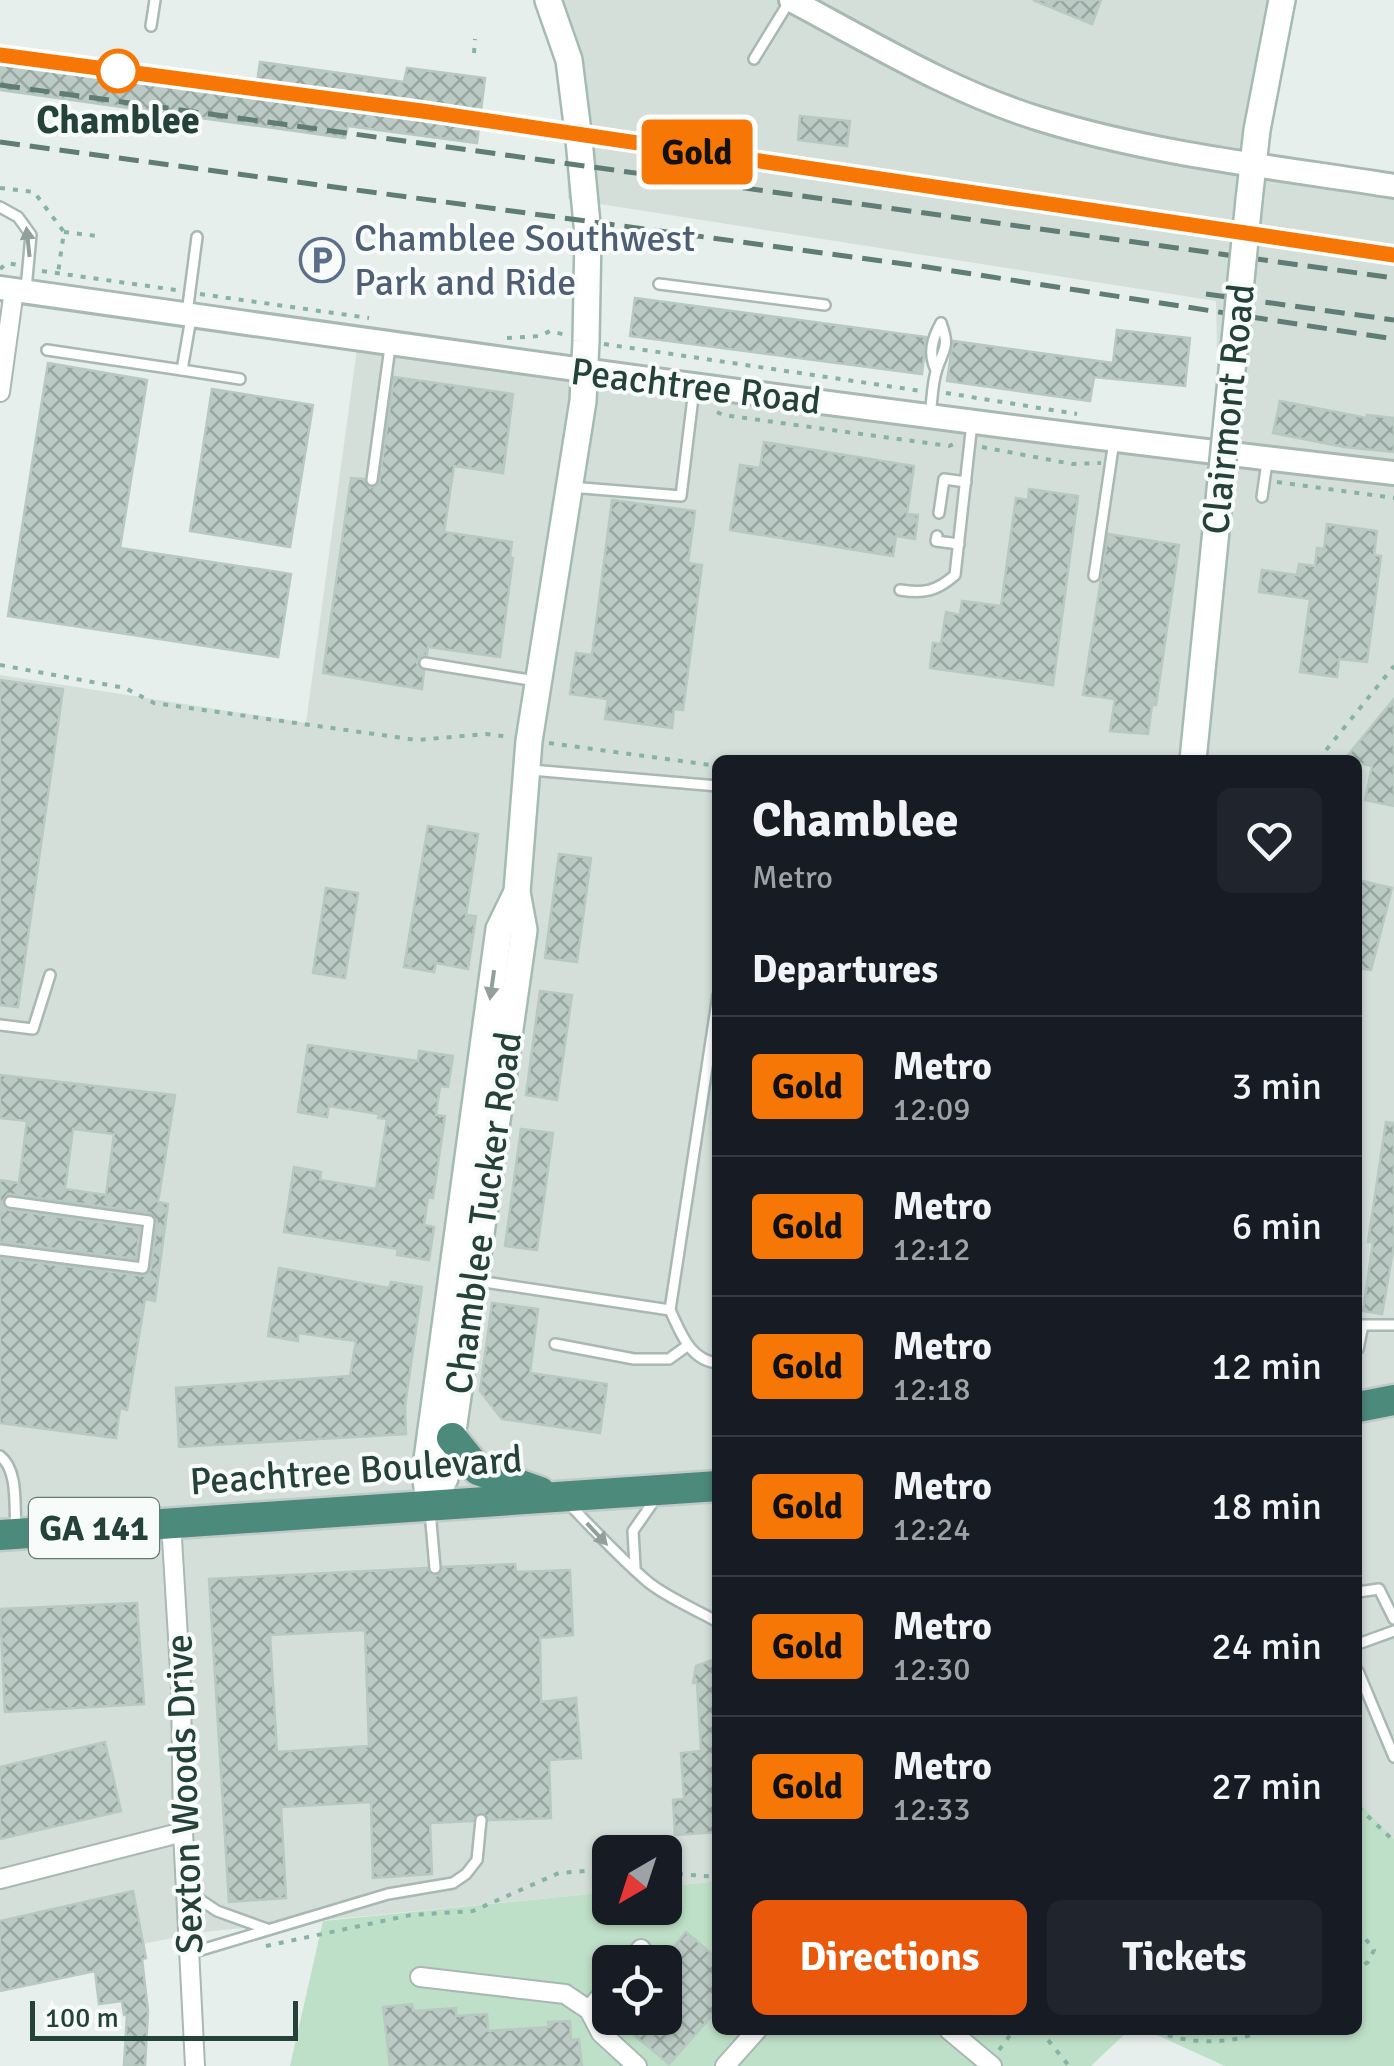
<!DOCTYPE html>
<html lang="en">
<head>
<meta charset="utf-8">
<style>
  :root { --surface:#171b24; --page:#20242c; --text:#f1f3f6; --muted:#9ea1a6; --line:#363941; --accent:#ea580c }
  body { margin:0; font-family:Signika,sans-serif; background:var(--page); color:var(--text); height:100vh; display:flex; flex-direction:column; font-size:38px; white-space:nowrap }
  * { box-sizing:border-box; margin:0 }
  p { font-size:32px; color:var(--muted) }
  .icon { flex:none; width:55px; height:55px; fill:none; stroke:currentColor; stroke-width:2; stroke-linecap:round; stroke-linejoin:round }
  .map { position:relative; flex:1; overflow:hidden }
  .drawer { position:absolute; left:712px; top:755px; width:650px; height:1280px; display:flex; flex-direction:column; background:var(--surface); border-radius:15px; box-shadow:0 2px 8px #0004 }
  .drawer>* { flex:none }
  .badge { padding:0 20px; border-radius:8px; font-size:35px; line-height:65px }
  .needle { width:65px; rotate:219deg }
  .buttons { position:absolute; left:592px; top:1835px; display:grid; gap:20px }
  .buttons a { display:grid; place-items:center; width:90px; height:90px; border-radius:15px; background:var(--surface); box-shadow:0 2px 8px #0004; font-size:50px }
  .scale { position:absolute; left:30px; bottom:25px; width:268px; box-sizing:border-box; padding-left:10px; border:5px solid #24423a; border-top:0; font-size:28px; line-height:35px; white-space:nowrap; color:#24423a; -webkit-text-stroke:8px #f7fbf9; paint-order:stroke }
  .map>.badge { position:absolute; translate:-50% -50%; box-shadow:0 0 0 5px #fff }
  h2 { padding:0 40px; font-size:38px; line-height:90px }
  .round { display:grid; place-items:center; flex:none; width:105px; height:105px; border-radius:15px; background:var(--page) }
  .headline { display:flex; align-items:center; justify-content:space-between; height:170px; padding:0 40px }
  h1 { font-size:48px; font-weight:700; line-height:75px }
  .cta { display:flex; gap:20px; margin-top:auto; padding:20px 40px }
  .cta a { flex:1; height:115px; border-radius:15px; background:var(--accent); color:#fff; font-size:40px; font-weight:700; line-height:115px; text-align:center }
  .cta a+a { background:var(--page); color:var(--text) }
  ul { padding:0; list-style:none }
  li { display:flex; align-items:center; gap:30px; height:140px; padding:0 40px; border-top:2px solid var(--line) }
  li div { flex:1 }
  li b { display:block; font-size:38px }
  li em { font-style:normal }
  li .badge { min-width:110px; font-weight:700; text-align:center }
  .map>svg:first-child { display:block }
  .built { fill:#d4dfda }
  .green { fill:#bfe0c8; fill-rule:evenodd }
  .building { fill:url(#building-cross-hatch); stroke:#b8c9c2; stroke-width:2.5; fill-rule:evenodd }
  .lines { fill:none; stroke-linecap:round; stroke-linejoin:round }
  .service-casing { stroke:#a8b8b2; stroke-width:14 }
  .minor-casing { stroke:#a8b8b2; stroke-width:22 }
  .tertiary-casing { stroke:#a8b8b2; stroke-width:28 }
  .secondary-casing { stroke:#a4bbb3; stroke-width:30 }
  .trunk-casing { stroke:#c2cac8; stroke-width:35 }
  .path { stroke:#86b3a5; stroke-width:4; stroke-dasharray:5 8; stroke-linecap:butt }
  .service { stroke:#fff; stroke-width:9 }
  .minor { stroke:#fff; stroke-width:18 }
  .tertiary { stroke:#fff; stroke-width:22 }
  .secondary { stroke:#fff; stroke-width:25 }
  .trunk { stroke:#4c8a7c; stroke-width:30 }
  .rail { stroke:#5f7d75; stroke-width:5; stroke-dasharray:20 10; stroke-linecap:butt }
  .secondary-bridge-casing { stroke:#a4bbb3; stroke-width:30; stroke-linecap:butt }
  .secondary-bridge { stroke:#fff; stroke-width:25 }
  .oneway { fill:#92a09c }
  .line-casing { stroke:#fff; stroke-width:22 }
  .line { stroke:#f67705; stroke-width:15 }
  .stop-dot { fill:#fff; stroke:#f67705; stroke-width:5 }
  .labels { text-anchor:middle; stroke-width:8; stroke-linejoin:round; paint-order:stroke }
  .shield { fill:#f7fbf9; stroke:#637a73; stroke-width:2.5 }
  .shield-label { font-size:35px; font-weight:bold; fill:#24423a }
  .stop-label { font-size:38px; font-weight:bold; fill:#24423a; stroke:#f7fbf9 }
  .service-label { font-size:38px; fill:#4e5e75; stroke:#f7fbf9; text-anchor:start }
  .street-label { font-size:38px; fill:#24423a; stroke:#f7fbf9 }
</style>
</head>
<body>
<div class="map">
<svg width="1394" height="2066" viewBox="0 0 1394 2066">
  <defs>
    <pattern id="building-cross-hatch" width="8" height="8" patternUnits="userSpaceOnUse" patternTransform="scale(2.5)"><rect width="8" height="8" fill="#bbcac4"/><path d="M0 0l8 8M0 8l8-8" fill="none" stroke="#98a6a0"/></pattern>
  </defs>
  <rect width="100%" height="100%" fill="#e6efeb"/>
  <polygon class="built" points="549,0 1278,0 1247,163 1394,188 1394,1839 1358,1801 1358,760 718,760 717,1881 665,1887 665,1852 610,1852 610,1892 203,1932 0,1972 0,675 306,723 359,334 1219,446 1216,301 568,199 564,51"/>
  <g class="green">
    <polygon points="1358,1801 1394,1839 1394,2066 1225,2066 1146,2030 1358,2030"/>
    <path d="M717,1881L718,2030H1129L1091,2066H290L323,1921L610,1892V1908H665V1887ZM610,1962H665V2018H610Z"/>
  </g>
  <g class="building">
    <polygon points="1033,0 1101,0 1092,24"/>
    <polygon points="0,48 257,83 260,62 404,82 407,68 485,78 477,143 348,126 345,138 0,90"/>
    <polygon points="800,116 850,121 847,146 798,140"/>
    <polygon points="635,298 926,337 922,374 630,336"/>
    <polygon points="1117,330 1190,338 1185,386 1094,377 1090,401 947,381 953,341 1113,363"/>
    <polygon points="48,363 147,380 120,548 291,574 278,657 8,616"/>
    <polygon points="394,377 513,394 503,473 454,466 444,532 512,542 510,557 513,558 500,657 428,647 427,655 419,657 417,663 424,671 422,689 323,673 351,478 364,479 370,488 379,484"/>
    <polygon points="212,389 313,405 290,547 190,531"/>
    <polygon points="1280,401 1367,418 1367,415 1394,418 1394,452 1344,447 1273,433"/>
    <polygon points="764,442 914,466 907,514 918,515 915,539 896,536 893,556 730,530 740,465 760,468"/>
    <polygon points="1029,489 1078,496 1053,685 930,668 933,643 941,644 946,612 960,615 962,601 1001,606 1016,498 1028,500"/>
    <polygon points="612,500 695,511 688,563 702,565 683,710 674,709 672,728 605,719 608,699 570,694 576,653 592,655"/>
    <polygon points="1327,524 1377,531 1374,555 1381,556 1367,662 1339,659 1337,677 1300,672 1310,599 1259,592 1262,570 1297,575 1299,564 1315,566 1317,548 1324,549"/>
    <polygon points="1108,534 1179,545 1156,705 1152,705 1148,734 1110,731 1115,699 1083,695"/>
    <polygon points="0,680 63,689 18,1007 0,1005"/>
    <polygon points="1394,699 1394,806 1365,800 1372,766 1344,760"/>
    <polygon points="428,826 478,834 466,915 476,916 468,969 436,963 434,972 404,967"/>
    <polygon points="559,854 591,858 577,962 545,958"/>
    <polygon points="1358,880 1392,888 1371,970 1358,968"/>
    <polygon points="326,888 358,893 345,978 313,973"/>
    <polygon points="540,991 572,995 557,1100 526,1095"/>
    <polygon points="308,1045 418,1061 419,1051 453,1056 448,1087 440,1086 436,1115 445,1116 433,1198 428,1197 424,1225 434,1227 429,1260 397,1255 398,1249 284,1232 294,1167 321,1172 320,1180 376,1189 387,1119 378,1118 379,1114 329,1106 327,1117 298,1112"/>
    <path d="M0,1075L175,1095L158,1202L168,1204L155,1301L145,1299L127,1410L120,1408L116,1438L0,1423V1258L145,1276L151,1269L157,1222L150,1213L8,1194L2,1202L9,1210L140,1228L136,1259L0,1242V1180L19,1183L27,1121L0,1118ZM73,1129L114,1134L106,1195L65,1189Z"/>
    <polygon points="1386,1122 1394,1123 1394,1245 1382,1314 1363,1311 1373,1242 1368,1242"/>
    <polygon points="521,1129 553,1133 537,1250 505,1246"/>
    <polygon points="279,1268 389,1288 391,1282 422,1287 405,1406 406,1434 179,1447 176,1388 350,1376 356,1341 298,1333 298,1341 268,1336"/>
    <polygon points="492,1303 538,1309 530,1373 607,1384 600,1433 502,1419 480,1391"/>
    <path d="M515,1564L516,1572L570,1570L573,1635L540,1638L541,1702L576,1698L581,1758L549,1760L551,1818L489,1820L481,1812L473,1821L430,1823L432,1874L373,1878L371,1802L281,1807L286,1898L229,1902L209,1579L427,1568L435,1576L440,1574L443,1567ZM365,1630L369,1746L277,1752L270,1635Z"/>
    <polygon points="137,1603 144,1704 5,1712 0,1609"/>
    <polygon points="718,1658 718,1832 675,1835 673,1800 684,1799 681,1753 701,1751 697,1683 693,1683 696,1666"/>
    <polygon points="105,1742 121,1811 0,1839 0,1767"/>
    <polygon points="133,1891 146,1958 142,1959 148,2011 145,2066 124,2065 127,2015 124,2015 122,2001 99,2004 95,1971 0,1991 0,1921"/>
    <polygon points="686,1932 718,1959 718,2009 669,2064 613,2018 665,2018 665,2013 676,2001 665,1992 665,1957"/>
    <polygon points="412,2004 413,2011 456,2008 456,2016 487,2014 488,2031 549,2027 548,2022 570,2021 571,2040 579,2039 582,2066 390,2066 383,2007"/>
  </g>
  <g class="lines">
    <defs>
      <g id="service">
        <polyline points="151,26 155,0"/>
        <polyline points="754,59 789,2"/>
        <polyline points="0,207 18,217 31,235 26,289"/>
        <polyline points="659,284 825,305"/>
        <polyline points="187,313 197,237"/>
        <polyline points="191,318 182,370 240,379"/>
        <polyline points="47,350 182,370"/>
        <path d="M936,370C928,354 932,339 941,323"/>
        <path d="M930,416C932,402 932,386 936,372C942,350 951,349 941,323"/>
        <polyline points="372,480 390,347"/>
        <polyline points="570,487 681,496 694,389"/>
        <polyline points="1262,497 1267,462"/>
        <polyline points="939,513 944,479 966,482"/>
        <polyline points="937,536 936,541 959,544"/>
        <polyline points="1094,576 1114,441"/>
        <path d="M900,590C924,594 937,591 955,575L972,423"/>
        <polyline points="425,663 536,681"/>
        <polyline points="531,770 718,786"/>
        <path d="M718,995L670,1310C681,1333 690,1361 718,1363"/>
        <polyline points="0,1025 33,1029 50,975"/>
        <polyline points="0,1250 143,1268 149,1221 10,1202"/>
        <polyline points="478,1281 670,1310"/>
        <polyline points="555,1344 634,1359 669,1359 687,1346"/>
        <polyline points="1358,1349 1363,1325 1394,1325"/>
        <path d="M0,1456C19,1470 14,1508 16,1531"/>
        <path d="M569,1504C595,1531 620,1558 648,1582C668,1598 695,1609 718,1622"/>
        <polyline points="430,1511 435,1568"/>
        <polyline points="635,1567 633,1531 656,1498"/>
        <polyline points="1358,1592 1379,1589 1394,1619"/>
        <polyline points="1358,1644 1394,1631"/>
        <polyline points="1358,1671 1394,1757"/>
        <polyline points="187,1891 217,1911 267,1929"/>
        <polyline points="191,1953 388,1894 453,1883 466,1874 477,1860 481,1820"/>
      </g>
      <g id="minor">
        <polyline points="0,392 14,290"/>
        <polyline points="171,1522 181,1687 183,1832 195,2066"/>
        <polyline points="0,1879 183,1832"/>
        <polyline points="630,1962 641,1949"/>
        <polyline points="420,1977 565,1994 589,2010 601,2033 637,2066"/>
        <polyline points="589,2010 610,1986"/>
        <polyline points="949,2030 992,2066"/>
        <polyline points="725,2066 757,2030"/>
      </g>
      <g id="tertiary">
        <path d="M791,0C872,43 952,92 1040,119C1156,155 1275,167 1394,186"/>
        <path d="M0,288C464,354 928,420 1394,473"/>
      </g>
      <g id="secondary">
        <polyline points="1249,200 1257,130 1282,0"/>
        <polyline points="430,1507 445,1478 452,1438 524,930 517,892 529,741 583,401 586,341 588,235 579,140 569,60 548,0"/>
        <polyline points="430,1507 425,1474 499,929 517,892"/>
      </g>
      <g id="trunk">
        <polyline points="1358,1407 1394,1400"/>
        <polyline points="452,1438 478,1470 540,1492"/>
        <polyline points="0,1535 718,1486"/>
      </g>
    </defs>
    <use href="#service" class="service-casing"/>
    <use href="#minor" class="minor-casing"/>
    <use href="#tertiary" class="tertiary-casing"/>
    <use href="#secondary" class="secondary-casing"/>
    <use href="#trunk" class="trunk-casing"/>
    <g class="path">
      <polyline points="474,53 475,39"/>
      <polyline points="0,188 34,192 64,232 58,273"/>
      <polyline points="64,232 97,236"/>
      <polyline points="0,269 7,263 18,265"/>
      <polyline points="42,271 176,290"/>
      <polyline points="200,294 369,318"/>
      <polyline points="507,338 540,336 550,331 566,335"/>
      <polyline points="604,344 921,391"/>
      <polyline points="946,393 1077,414"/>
      <polyline points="717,412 723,415 949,446 958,442"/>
      <polyline points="982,447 1072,464 1101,463"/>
      <polyline points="1277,482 1394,498"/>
      <polyline points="0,665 125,688 154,703 417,740 486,734 510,737"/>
      <polyline points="549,743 718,766"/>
      <polyline points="1318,760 1394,666"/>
      <polyline points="1358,1807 1394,1841"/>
      <polyline points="665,1873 718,1877"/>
      <polyline points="1358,1929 1374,1950 1368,1962 1358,1969"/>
      <polyline points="266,1946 411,1915 473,1911 559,1873 610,1869"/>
      <polyline points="1040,2030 1069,2066"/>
      <path d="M1156,2030C1184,2045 1235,2045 1263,2030"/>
      <polyline points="999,2050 1014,2030"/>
    </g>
    <use href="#service" class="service"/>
    <use href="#minor" class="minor"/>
    <use href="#tertiary" class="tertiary"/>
    <use href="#secondary" class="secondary"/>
    <use href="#trunk" class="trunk"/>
    <g class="rail">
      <polyline points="0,55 422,111 1394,255"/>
      <polyline points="0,85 1394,278"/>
      <polyline points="0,142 927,267 1394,339"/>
      <polyline points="1206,294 1394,320"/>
    </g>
    <defs>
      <polyline id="secondary-bridge" points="1193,760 1249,200"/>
    </defs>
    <use href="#secondary-bridge" class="secondary-bridge-casing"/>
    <use href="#secondary-bridge" class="secondary-bridge"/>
  </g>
  <defs><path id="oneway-solid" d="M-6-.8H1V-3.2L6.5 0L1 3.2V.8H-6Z" transform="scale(2.5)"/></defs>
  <g class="oneway">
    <use href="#oneway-solid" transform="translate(28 242) rotate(-96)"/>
    <use href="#oneway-solid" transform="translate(492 985) rotate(98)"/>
    <use href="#oneway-solid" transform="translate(597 1534) rotate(47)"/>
  </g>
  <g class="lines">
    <defs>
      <polyline id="line" points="0,55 422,111 1394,255"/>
    </defs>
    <use href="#line" class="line-casing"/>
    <use href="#line" class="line"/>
  </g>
  <defs>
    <symbol id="parking-ring" viewBox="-11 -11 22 22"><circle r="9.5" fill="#f7fbf9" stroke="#5c6f8a" stroke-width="1.5"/><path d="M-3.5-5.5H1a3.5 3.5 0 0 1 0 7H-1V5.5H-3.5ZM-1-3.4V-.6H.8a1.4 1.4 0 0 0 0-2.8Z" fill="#5c6f8a"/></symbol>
  </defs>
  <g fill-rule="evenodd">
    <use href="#parking-ring" x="297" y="235" width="50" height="50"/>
  </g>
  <circle class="stop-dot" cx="118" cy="71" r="20"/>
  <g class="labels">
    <rect class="shield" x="29" y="1498" width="130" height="60" rx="8"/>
    <g class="shield-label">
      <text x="94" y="1540">GA 141</text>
    </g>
    <g class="stop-label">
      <text x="118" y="133">Chamblee</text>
    </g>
    <g class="service-label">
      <text x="354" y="251">Chamblee Southwest<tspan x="354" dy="44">Park and Ride</tspan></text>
    </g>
    <g class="street-label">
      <text transform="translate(696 386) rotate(7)" y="13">Peachtree Road</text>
      <text transform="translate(1228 409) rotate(-84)" y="13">Clairmont Road</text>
      <text transform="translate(483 1213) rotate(-82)" y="13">Chamblee Tucker Road</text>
      <text transform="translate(356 1470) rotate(-4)" y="13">Peachtree Boulevard</text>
      <text transform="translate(184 1794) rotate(-92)" y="13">Sexton Woods Drive</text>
    </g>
  </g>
</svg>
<div class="buttons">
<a><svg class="needle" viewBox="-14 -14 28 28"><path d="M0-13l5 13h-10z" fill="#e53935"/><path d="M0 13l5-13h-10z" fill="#9ea1a6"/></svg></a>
<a><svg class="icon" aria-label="locate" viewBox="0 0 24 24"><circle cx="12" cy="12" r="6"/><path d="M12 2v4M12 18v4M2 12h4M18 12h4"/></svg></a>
</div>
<div class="scale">100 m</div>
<b class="badge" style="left:697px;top:152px;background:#f67705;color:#111">Gold</b>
<section class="drawer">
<div class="headline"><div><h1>Chamblee</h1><p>Metro</p></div><a class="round"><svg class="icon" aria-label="heart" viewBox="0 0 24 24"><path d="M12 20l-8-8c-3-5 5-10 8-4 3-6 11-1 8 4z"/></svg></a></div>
<h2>Departures</h2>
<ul>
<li><span class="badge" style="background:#f67705;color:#111">Gold</span><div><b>Metro</b><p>12:09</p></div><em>3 min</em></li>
<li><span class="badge" style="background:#f67705;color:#111">Gold</span><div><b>Metro</b><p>12:12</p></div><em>6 min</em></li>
<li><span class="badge" style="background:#f67705;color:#111">Gold</span><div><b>Metro</b><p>12:18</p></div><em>12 min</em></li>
<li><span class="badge" style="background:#f67705;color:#111">Gold</span><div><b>Metro</b><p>12:24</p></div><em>18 min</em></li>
<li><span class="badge" style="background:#f67705;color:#111">Gold</span><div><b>Metro</b><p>12:30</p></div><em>24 min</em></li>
<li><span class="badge" style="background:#f67705;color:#111">Gold</span><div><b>Metro</b><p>12:33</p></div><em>27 min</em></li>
</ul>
<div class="cta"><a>Directions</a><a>Tickets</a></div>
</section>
</div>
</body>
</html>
